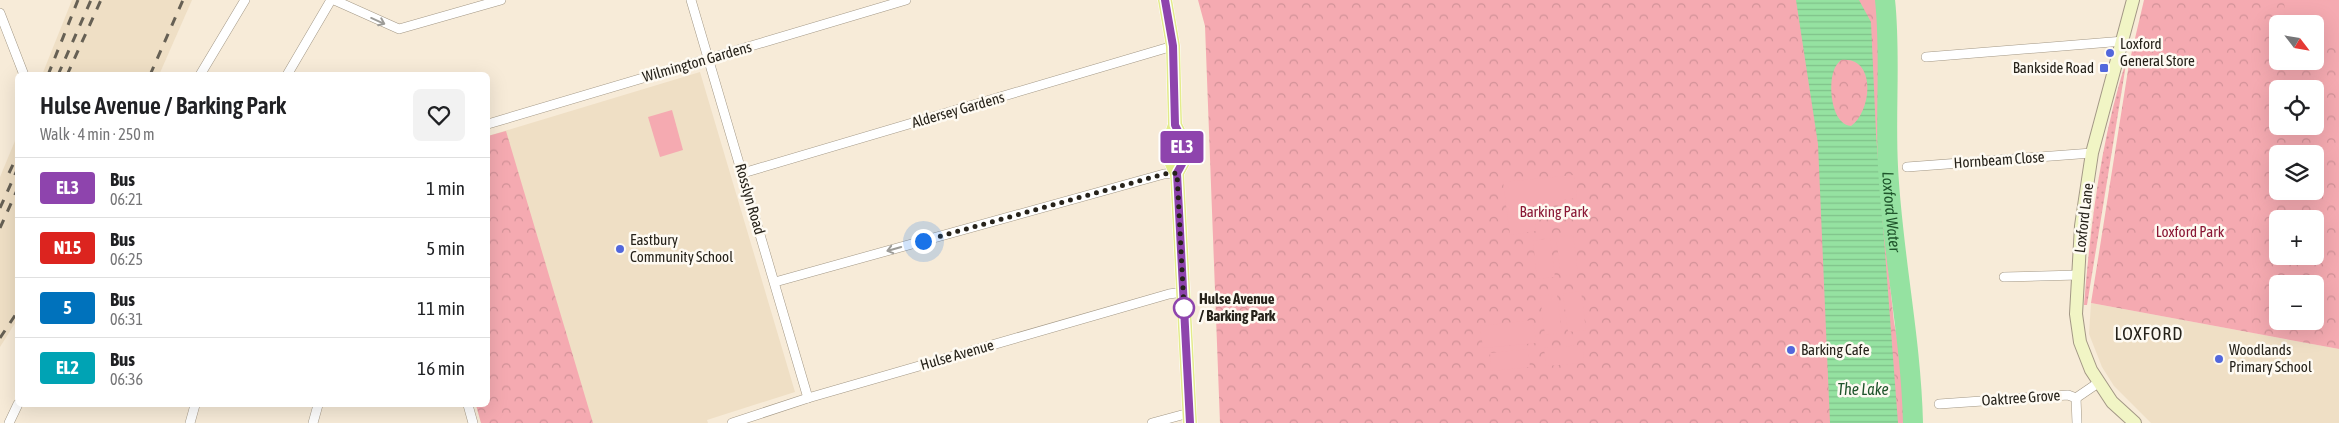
<!DOCTYPE html>
<html lang="en">
<head>
<meta charset="utf-8">
<style>
  :root { --surface:#fff; --page:#f2f2f2; --text:#202124; --muted:#757577; --line:#e0e0e0 }
  body { margin:0; font-family:"Asap Condensed",sans-serif; background:var(--page); color:var(--text); height:100vh; display:flex; flex-direction:column; font-size:19px; white-space:nowrap }
  * { box-sizing:border-box; margin:0 }
  p { font-size:16px; color:var(--muted) }
  .icon { flex:none; width:28px; height:28px; fill:none; stroke:currentColor; stroke-width:2; stroke-linecap:round; stroke-linejoin:round }
  .map { position:relative; flex:1; overflow:hidden }
  .details { position:absolute; left:15px; top:72px; width:475px; height:335px; display:flex; flex-direction:column; background:var(--surface); border-radius:8px; box-shadow:0 5px 20px #0002 }
  .details>* { flex:none }
  .badge { padding:0 10px; border-radius:4px; font-size:18px; line-height:32px }
  .needle { width:32px; rotate:121deg }
  .tools { position:absolute; left:2269px; top:15px; display:grid; gap:10px }
  .tools a { display:grid; place-items:center; width:55px; height:55px; border-radius:8px; background:var(--surface); box-shadow:0 5px 20px #0002; font-size:25px }
  .you { position:absolute; width:25px; height:25px; margin:-12px; border:4px solid #fff; border-radius:50%; background:#1a73e8; box-shadow:0 0 0 8px #1a73e833 }
  .map>.badge { position:absolute; translate:-50% -50%; box-shadow:0 0 0 2px #fff }
  .round { display:grid; place-items:center; flex:none; width:52px; height:52px; border-radius:8px; background:var(--page) }
  .headline { display:flex; align-items:center; justify-content:space-between; height:85px; padding:0 25px }
  h1 { font-size:24px; font-weight:600; line-height:38px }
  ul { padding:0; list-style:none }
  li { display:flex; align-items:center; gap:15px; height:60px; padding:0 25px; border-top:1px solid var(--line) }
  li div { flex:1 }
  li b { display:block; font-size:19px }
  li em { font-style:normal }
  li .badge { min-width:55px; font-weight:700; text-align:center }
  .map>svg:first-child { display:block }
  .built { fill:#efdfc5 }
  .grass { fill:url(#grass-dots) }
  .park { fill:url(#park-crowns); fill-rule:evenodd }
  .pitch { fill:#f5aab1 }
  .water { fill:url(#water-rules); fill-rule:evenodd }
  .lines { fill:none; stroke-linecap:round; stroke-linejoin:round }
  .river { stroke:#95e2a1; stroke-width:20 }
  .street-casing { stroke:#a39886; stroke-width:10 }
  .secondary-casing { stroke:#a39886; stroke-width:14 }
  .primary-casing { stroke:#fff; stroke-width:15 }
  .street { stroke:#fff; stroke-width:9 }
  .secondary { stroke:#f1f5c5; stroke-width:12 }
  .primary { stroke:#e3eb8b; stroke-width:14 }
  .rail { stroke:#666054; stroke-width:3; stroke-dasharray:9 9; stroke-linecap:butt }
  .oneway { stroke:#9d9c98 }
  .line-casing { stroke:#fff; stroke-width:11 }
  .line { stroke:#8e44ad; stroke-width:8 }
  .walk { stroke:#26221a; stroke-width:5; stroke-dasharray:0 9 }
  .poi-dot { fill:#5267dc; stroke:#fefaf2; stroke-width:2 }
  .stop-dot { fill:#fff; stroke:#8e44ad; stroke-width:2.5 }
  .labels { text-anchor:middle; stroke-width:5; stroke-linejoin:round; paint-order:stroke }
  .poi-label { font-size:15px; fill:#26221a; stroke:#fefaf2; text-anchor:start }
  .street-label { font-size:15px; fill:#26221a; stroke:#fefaf2 }
  .park-label { font-size:15px; fill:#891734; stroke:#fefaf2 }
  .stop-label { font-size:15px; font-weight:bold; fill:#26221a; stroke:#fefaf2; text-anchor:start }
  .water-label { font-size:16px; font-style:italic; fill:#1f542b; stroke:#fefaf2 }
  .quarter-label { font-size:18px; letter-spacing:1px; fill:#26221a; stroke:#fefaf2 }
</style>
</head>
<body>
<div class="map">
<svg width="2339" height="423" viewBox="0 0 2339 423">
  <defs>
    <pattern id="grass-dots" width="8" height="8" patternUnits="userSpaceOnUse" patternTransform="scale(1.25)"><rect width="8" height="8" fill="#f5aab1"/><path d="M2 2h.1M6 6h.1" fill="none" stroke="#d29298" stroke-width="1.8" stroke-linecap="round"/></pattern>
    <pattern id="park-crowns" width="20" height="18" patternUnits="userSpaceOnUse" patternTransform="scale(1.25)"><rect width="20" height="18" fill="#f5aab1"/><path d="M2 6a3 3 0 1 1 6 0M12 15a3 3 0 1 1 6 0" fill="none" stroke="#d29298"/></pattern>
    <pattern id="water-rules" width="6" height="5" patternUnits="userSpaceOnUse" patternTransform="scale(1.25)"><rect width="6" height="5" fill="#95e2a1"/><path d="M0 2.5h6" fill="none" stroke="#80c28a"/></pattern>
  </defs>
  <rect width="100%" height="100%" fill="#f7ebd8"/>
  <g class="built">
    <polygon points="72,0 192,0 159,75 42,75"/>
    <polygon points="700,72 795,392 707,420 708,423 481,423 476,405 488,405 488,136"/>
    <polygon points="17,136 17,320 0,347 0,177"/>
    <polygon points="2091,303 2339,349 2339,423 2151,423 2114,386 2102,367 2089,334"/>
  </g>
  <path class="grass" d="M2127,58L2087,305H2084C2091,220 2101,139 2127,58Z"/>
  <g class="park">
    <polygon points="1198,0 1876,0 1880,8 1882,24 1881,142 1888,265 1894,322 1905,378 1910,423 1220,423 1205,26"/>
    <path d="M2144,0H2339V349L2091,303L2129,64ZM2278,24H2315V61H2278ZM2278,89H2315V126H2278ZM2278,154H2315V191H2278ZM2278,219H2315V256H2278ZM2278,284H2315V321H2278Z"/>
    <polygon points="506,131 593,423 481,423 476,405 488,405 488,136"/>
  </g>
  <g class="pitch">
    <polygon points="2339,0 2339,48 2315,41 2315,24 2286,24 2284,1"/>
    <polygon points="672,110 683,150 660,157 648,117"/>
    <polygon points="1574,175 1577,198 1533,204 1536,231 1510,235 1503,182"/>
    <polygon points="1573,235 1578,274 1561,276 1556,237"/>
    <polygon points="1550,238 1555,277 1537,279 1533,241"/>
    <polygon points="1581,291 1586,330 1568,332 1563,294"/>
    <polygon points="1557,294 1562,333 1545,335 1540,296"/>
    <polygon points="1533,320 1536,343 1483,348 1480,326"/>
    <polygon points="1583,345 1584,363 1546,366 1544,348"/>
    <polygon points="1528,349 1530,367 1491,371 1490,353"/>
  </g>
  <path class="water" d="M1796,0H1859L1871,22L1876,134L1898,423H1830L1818,144ZM1841,60C1877,56 1872,111 1851,126C1831,124 1828,85 1834,70C1835,66 1838,63 1841,60Z"/>
  <g class="lines">
    <path class="river" id="s1" d="M1885,0C1891,55 1885,111 1888,167C1892,252 1911,337 1913,423"/>
    <defs>
      <g id="street">
        <polyline points="334,0 399,29 501,0"/>
        <polyline points="691,0 808,398"/>
        <polyline points="0,13 24,75"/>
        <polyline points="1926,57 2124,41"/>
        <polyline points="200,75 245,0"/>
        <polyline points="287,75 331,0"/>
        <polyline points="488,124 906,0"/>
        <polyline points="1907,167 2092,153"/>
        <polyline points="743,173 1173,46"/>
        <polyline points="2004,277 2078,275"/>
        <polyline points="775,282 1164,174 1177,173"/>
        <polyline points="2076,398 2077,423"/>
        <polyline points="1939,404 2068,395 2076,398 2098,383"/>
        <polyline points="468,405 473,423"/>
        <polyline points="9,423 18,404"/>
        <polyline points="190,423 195,405"/>
        <polyline points="313,423 318,405"/>
        <polyline points="732,423 808,398 1169,294 1183,292"/>
        <polyline points="1152,423 1189,413"/>
      </g>
      <polyline id="secondary" points="2133,0 2092,153 2081,226 2076,314 2080,342 2091,370 2112,402 2135,423"/>
      <g id="primary">
        <polyline points="1165,0 1173,46 1175,125 1182,139 1183,162 1177,173 1190,423"/>
        <path d="M1175,125C1168,143 1166,157 1177,173"/>
      </g>
    </defs>
    <use href="#street" class="street-casing"/>
    <use href="#secondary" class="secondary-casing"/>
    <use href="#primary" class="primary-casing"/>
    <use href="#street" class="street"/>
    <use href="#secondary" class="secondary"/>
    <use href="#primary" class="primary"/>
    <g class="rail">
      <polyline points="48,75 78,0"/>
      <polyline points="58,75 91,0"/>
      <polyline points="67,75 101,0"/>
      <polyline points="150,75 183,0"/>
      <polyline points="9,173 18,154"/>
      <polyline points="0,208 18,168"/>
      <polyline points="0,228 18,188"/>
      <polyline points="0,338 18,311"/>
    </g>
  </g>
  <defs><path id="oneway-shaft" d="M-6 0H5M1.5-3L5.5 0L1.5 3" fill="none" stroke-width="1.6" stroke-linecap="round" stroke-linejoin="round" transform="scale(1.25)"/></defs>
  <g class="oneway">
    <use href="#oneway-shaft" transform="translate(378 21) rotate(24)"/>
    <use href="#oneway-shaft" transform="translate(894 249) rotate(164)"/>
  </g>
  <g class="lines">
    <defs>
      <polyline id="line" points="1165,0 1173,46 1175,125 1182,139 1183,162 1177,173 1190,423"/>
    </defs>
    <use href="#line" class="line-casing"/>
    <use href="#line" class="line"/>
    <polyline class="walk" points="923,241 1164,174 1177,173 1184,308"/>
  </g>
  <g class="poi-dot">
    <circle cx="2110" cy="53" r="5"/>
    <rect x="2099" y="63" width="10" height="10" rx="2.5"/>
    <circle cx="620" cy="249" r="5"/>
    <circle cx="1791" cy="350" r="5"/>
    <circle cx="2219" cy="359" r="5"/>
  </g>
  <circle class="stop-dot" cx="1184" cy="308" r="10"/>
  <g class="labels">
    <g class="poi-label">
      <text x="2120" y="49">Loxford<tspan x="2120" dy="17">General Store</tspan></text>
      <text x="2094" y="73" text-anchor="end">Bankside Road</text>
      <text x="630" y="245">Eastbury<tspan x="630" dy="17">Community School</tspan></text>
      <text x="1801" y="355">Barking Cafe</text>
      <text x="2229" y="355">Woodlands<tspan x="2229" dy="17">Primary School</tspan></text>
    </g>
    <g class="street-label">
      <text transform="translate(697 62) rotate(-16)" y="5">Wilmington Gardens</text>
      <text transform="translate(958 110) rotate(-16)" y="5">Aldersey Gardens</text>
      <text transform="translate(1999 160) rotate(-4)" y="5">Hornbeam Close</text>
      <text transform="translate(750 199) rotate(74)" y="5">Rosslyn Road</text>
      <text transform="translate(2084 218) rotate(-83)" y="5">Loxford Lane</text>
      <text transform="translate(957 355) rotate(-16)" y="5">Hulse Avenue</text>
      <text transform="translate(2021 398) rotate(-4)" y="5">Oaktree Grove</text>
    </g>
    <g class="park-label">
      <text x="1554" y="217">Barking Park</text>
      <text x="2190" y="237">Loxford Park</text>
    </g>
    <g class="stop-label">
      <text x="1199" y="304">Hulse Avenue<tspan x="1199" dy="17">/ Barking Park</tspan></text>
    </g>
    <g class="water-label">
      <text dy="6" stroke="none"><textPath href="#s1" startOffset="212">Loxford Water</textPath></text>
      <text x="1863" y="395">The Lake</text>
    </g>
    <g class="quarter-label">
      <text x="2149" y="340">LOXFORD</text>
    </g>
  </g>
</svg>
<div class="tools">
<a><svg class="needle" viewBox="-14 -14 28 28"><path d="M0-13l5 13h-10z" fill="#e53935"/><path d="M0 13l5-13h-10z" fill="#757577"/></svg></a>
<a><svg class="icon" aria-label="locate" viewBox="0 0 24 24"><circle cx="12" cy="12" r="6"/><path d="M12 2v4M12 18v4M2 12h4M18 12h4"/></svg></a>
<a><svg class="icon" aria-label="layers" viewBox="0 0 24 24"><path d="M12 4l9 5-9 5-9-5zM3 14l9 5 9-5"/></svg></a>
<a>+</a>
<a>−</a>
</div>
<div class="you" style="left:923px;top:241px"></div>
<b class="badge" style="left:1182px;top:147px;background:#8e44ad;color:#fff">EL3</b>
<section class="details">
<div class="headline"><div><h1>Hulse Avenue / Barking Park</h1><p>Walk · 4 min · 250 m</p></div><a class="round"><svg class="icon" aria-label="heart" viewBox="0 0 24 24"><path d="M12 20l-8-8c-3-5 5-10 8-4 3-6 11-1 8 4z"/></svg></a></div>
<ul>
<li><span class="badge" style="background:#8e44ad;color:#fff">EL3</span><div><b>Bus</b><p>06:21</p></div><em>1 min</em></li>
<li><span class="badge" style="background:#dc241f;color:#fff">N15</span><div><b>Bus</b><p>06:25</p></div><em>5 min</em></li>
<li><span class="badge" style="background:#0072bc;color:#fff">5</span><div><b>Bus</b><p>06:31</p></div><em>11 min</em></li>
<li><span class="badge" style="background:#00a3b4;color:#fff">EL2</span><div><b>Bus</b><p>06:36</p></div><em>16 min</em></li>
</ul>
</section>
</div>
</body>
</html>
